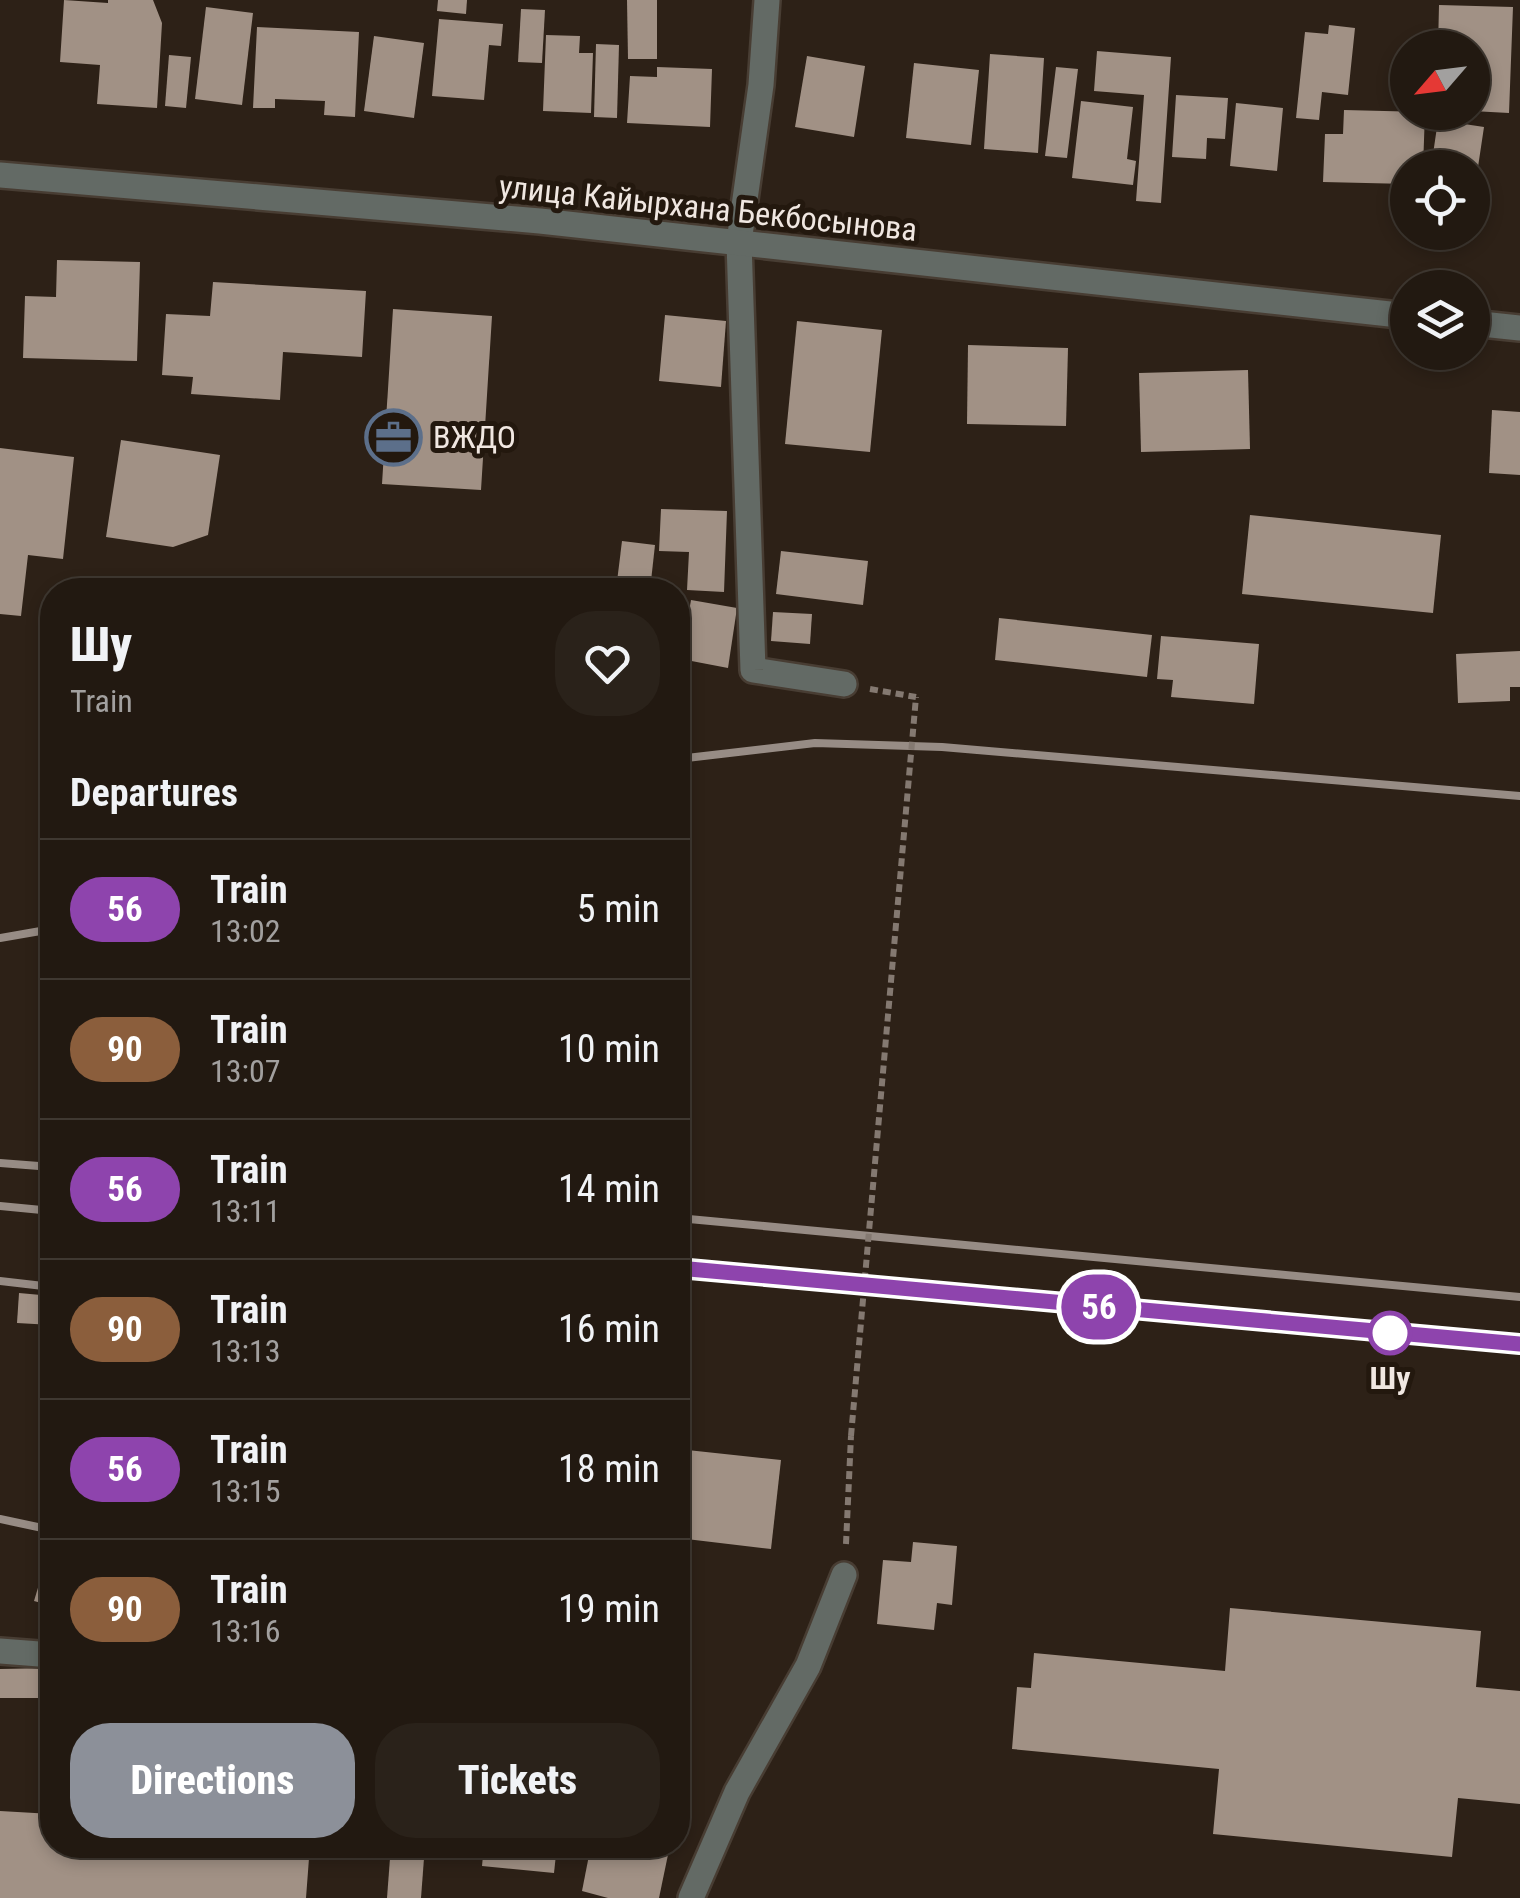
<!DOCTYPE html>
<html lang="en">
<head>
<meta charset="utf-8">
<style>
  :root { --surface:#221911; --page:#2a221a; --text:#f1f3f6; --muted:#a2a09f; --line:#3f3831; --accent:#8c9099 }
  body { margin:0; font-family:"Roboto Condensed",sans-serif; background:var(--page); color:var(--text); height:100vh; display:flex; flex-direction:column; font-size:38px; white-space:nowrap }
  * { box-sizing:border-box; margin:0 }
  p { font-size:32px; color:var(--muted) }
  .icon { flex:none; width:55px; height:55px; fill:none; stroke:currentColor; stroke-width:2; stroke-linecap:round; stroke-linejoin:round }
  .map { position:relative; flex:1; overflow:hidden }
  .panel { position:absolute; left:40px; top:578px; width:650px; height:1280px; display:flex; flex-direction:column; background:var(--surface); border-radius:40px; box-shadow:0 5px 15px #0003,0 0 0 2px var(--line) }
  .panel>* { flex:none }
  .badge { padding:0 20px; border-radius:32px; font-size:35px; line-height:65px }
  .needle { width:65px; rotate:242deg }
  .buttons { position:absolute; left:1390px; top:30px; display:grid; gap:20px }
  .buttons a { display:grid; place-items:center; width:100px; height:100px; border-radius:50%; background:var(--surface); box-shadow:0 5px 15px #0003,0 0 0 2px var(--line); font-size:50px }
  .map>.badge { position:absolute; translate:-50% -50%; box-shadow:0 0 0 5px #fff }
  h2 { padding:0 30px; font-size:38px; line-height:90px }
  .round { display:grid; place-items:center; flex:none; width:105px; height:105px; border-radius:40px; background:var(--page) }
  .summary { display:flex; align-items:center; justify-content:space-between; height:170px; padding:0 30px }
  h1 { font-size:48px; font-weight:800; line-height:75px }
  .primary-button { display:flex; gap:20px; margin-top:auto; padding:20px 30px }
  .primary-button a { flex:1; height:115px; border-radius:40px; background:var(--accent); color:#fff; font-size:40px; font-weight:800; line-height:115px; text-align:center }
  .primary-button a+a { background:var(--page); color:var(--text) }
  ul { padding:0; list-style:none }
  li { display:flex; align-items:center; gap:30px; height:140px; padding:0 30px; border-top:2px solid var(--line) }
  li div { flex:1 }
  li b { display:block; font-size:38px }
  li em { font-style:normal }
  li .badge { min-width:110px; font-weight:700; text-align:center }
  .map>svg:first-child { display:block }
  .building { fill:#a19185 }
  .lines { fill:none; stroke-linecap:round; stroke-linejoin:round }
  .minor-casing { stroke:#483d33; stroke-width:30 }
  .path { stroke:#847971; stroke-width:6; stroke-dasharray:8 5; stroke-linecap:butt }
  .minor { stroke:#636a65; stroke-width:25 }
  .rail { stroke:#978c85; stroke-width:8 }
  .path-bridge { stroke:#847971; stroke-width:6; stroke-dasharray:8 5; stroke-linecap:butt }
  .line-casing { stroke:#fff; stroke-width:22 }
  .line { stroke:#8e44ad; stroke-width:15 }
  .stop-dot { fill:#fff; stroke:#8e44ad; stroke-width:5 }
  .labels { text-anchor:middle; stroke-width:10; stroke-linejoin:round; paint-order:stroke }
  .street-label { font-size:32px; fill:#f0e7e1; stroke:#23180e }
  .poi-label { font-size:32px; fill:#f0e7e1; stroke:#23180e; text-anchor:start }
  .stop-label { font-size:32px; font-weight:bold; fill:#f0e7e1; stroke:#23180e }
</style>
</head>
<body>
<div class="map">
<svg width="1520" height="1898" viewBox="0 0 1520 1898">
  <rect width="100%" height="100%" fill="#2d2117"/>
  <g class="building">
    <polygon points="64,0 108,3 108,0 153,0 162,23 157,108 97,104 100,65 60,62"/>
    <polygon points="438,0 467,0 466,14 437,11"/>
    <polygon points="627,0 657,0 657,59 628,59"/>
    <polygon points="1439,5 1513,7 1509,113 1472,111 1472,48 1438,48"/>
    <polygon points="206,7 253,13 242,105 195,99"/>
    <polygon points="521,9 545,10 542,63 518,62"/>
    <polygon points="439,19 503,24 501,46 489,45 484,100 432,96"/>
    <polygon points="1329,25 1355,28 1348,95 1322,92 1319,120 1296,118 1305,32 1328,34"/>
    <polygon points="257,27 359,32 355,117 324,115 325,101 275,99 275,108 253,108"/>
    <polygon points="546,35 580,36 579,53 593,53 591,113 543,111"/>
    <polygon points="374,36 424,43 414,118 364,111"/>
    <polygon points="596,44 619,45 617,118 594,117"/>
    <polygon points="1097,51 1171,57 1161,203 1136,201 1144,95 1094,91"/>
    <polygon points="990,54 1044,58 1038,153 984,149"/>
    <polygon points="169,55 191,57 186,108 165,106"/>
    <polygon points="807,56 865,66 854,137 795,127"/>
    <polygon points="914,63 979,70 971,145 906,138"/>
    <polygon points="657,67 712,69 710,127 627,123 630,76 657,77"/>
    <polygon points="1056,67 1078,69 1067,158 1045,156"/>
    <polygon points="1176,95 1228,98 1225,139 1207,138 1206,159 1172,157"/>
    <polygon points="1081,101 1133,107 1127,159 1136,161 1133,185 1072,178"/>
    <polygon points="1236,103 1283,108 1277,171 1230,166"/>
    <polygon points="1344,110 1425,112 1423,168 1408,168 1408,184 1323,182 1325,134 1343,134"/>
    <polygon points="1438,120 1484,127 1475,187 1472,168 1431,168"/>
    <polygon points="57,260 140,262 137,361 23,358 25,296 56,297"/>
    <polygon points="213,282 366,291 362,357 283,352 280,400 191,394 193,377 162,375 166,314 210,316"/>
    <polygon points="393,309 492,316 481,490 382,484"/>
    <polygon points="665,315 726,321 721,387 659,381"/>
    <polygon points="797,321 882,330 870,452 785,444"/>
    <polygon points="968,345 1068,348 1066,426 967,424"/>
    <polygon points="1248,370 1250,449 1141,452 1139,373"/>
    <polygon points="1492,410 1520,412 1520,475 1489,473"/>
    <polygon points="121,440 220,455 208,535 173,547 106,537"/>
    <polygon points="0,448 74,457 63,559 28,555 21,616 0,614"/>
    <polygon points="661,509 727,511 724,592 687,590 689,552 659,551"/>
    <polygon points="1250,515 1441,535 1433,613 1242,594"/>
    <polygon points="622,541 655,545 650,590 616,590"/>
    <polygon points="781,551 868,561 863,605 776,594"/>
    <polygon points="691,600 737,608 728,668 681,659"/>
    <polygon points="773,612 812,614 810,644 771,641"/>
    <polygon points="999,618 1152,635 1147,677 995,660"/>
    <polygon points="1161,636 1259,644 1254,704 1171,697 1173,680 1157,679"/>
    <polygon points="1520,651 1520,687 1510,687 1510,701 1458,703 1456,654"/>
    <polygon points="19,1293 52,1296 52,1325 17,1323"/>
    <polygon points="678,1449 781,1460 771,1549 678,1538"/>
    <polygon points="913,1542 957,1546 952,1605 937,1603 934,1630 877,1624 883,1560 911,1562"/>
    <polygon points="43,1571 52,1574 52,1606 34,1601"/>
    <polygon points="1230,1608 1481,1631 1476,1687 1520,1691 1520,1804 1458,1798 1452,1857 1213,1834 1219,1769 1012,1749 1017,1687 1031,1688 1034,1653 1225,1671"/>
    <polygon points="52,1668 52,1698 0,1698 0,1669"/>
    <polygon points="678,1727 691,1727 690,1826 678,1826"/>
    <polygon points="0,1811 52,1814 52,1845 310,1845 306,1898 0,1898"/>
    <polygon points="391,1845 425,1845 421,1898 387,1898"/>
    <polygon points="484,1845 557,1845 554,1873 482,1866"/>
    <polygon points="591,1845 670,1845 659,1898 608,1898 582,1891"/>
  </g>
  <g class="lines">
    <defs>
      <g id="minor">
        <polyline points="767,0 761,85 739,242 753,670 844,684"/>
        <polyline points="0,175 540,221 1408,316"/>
        <polyline points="1472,323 1520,328"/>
        <polyline points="0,1651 52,1655"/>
        <polyline points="691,1898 737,1792 808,1666 844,1575"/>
      </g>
    </defs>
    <use href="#minor" class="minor-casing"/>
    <g class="path">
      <polyline points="870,689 916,697"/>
      <polyline points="846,1544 851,1436"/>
    </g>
    <use href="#minor" class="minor"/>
    <g class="rail">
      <polyline points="678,759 815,743 942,747 1520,796"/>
      <polyline points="0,938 52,929"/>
      <polyline points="0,1163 52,1167"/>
      <polyline points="0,1206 52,1211"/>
      <polyline points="678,1218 1520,1297"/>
      <polyline points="678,1268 1520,1344"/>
      <polyline points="0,1281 52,1287"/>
      <polyline points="0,1519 52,1530"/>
    </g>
    <polyline class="path-bridge" points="851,1436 916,697"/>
  </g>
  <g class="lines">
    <defs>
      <polyline id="line" points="678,1268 1520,1344"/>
    </defs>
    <use href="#line" class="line-casing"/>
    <use href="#line" class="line"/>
  </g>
  <defs>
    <symbol id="office-ring" viewBox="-11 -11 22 22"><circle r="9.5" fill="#23180e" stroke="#5c6f8a" stroke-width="1.5"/><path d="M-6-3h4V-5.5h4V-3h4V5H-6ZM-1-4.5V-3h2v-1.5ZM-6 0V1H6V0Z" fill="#5c6f8a"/></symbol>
  </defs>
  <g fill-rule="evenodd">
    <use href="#office-ring" x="362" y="406" width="63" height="63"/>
  </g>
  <circle class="stop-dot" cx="1390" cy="1333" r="20"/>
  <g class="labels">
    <g class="street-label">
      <text transform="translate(708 208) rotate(6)" y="11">улица Кайырхана Бекбосынова</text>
    </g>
    <g class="poi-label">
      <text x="433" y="448">ВЖДО</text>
    </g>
    <g class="stop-label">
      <text x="1390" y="1389">Шу</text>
    </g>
  </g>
</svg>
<div class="buttons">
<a><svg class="needle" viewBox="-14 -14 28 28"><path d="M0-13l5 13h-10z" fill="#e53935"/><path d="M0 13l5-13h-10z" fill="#a2a09f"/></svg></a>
<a><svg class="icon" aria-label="locate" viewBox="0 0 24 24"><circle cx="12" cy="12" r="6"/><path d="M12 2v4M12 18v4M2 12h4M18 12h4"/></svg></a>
<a><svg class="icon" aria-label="layers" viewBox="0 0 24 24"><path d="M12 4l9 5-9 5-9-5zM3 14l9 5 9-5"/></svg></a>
</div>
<b class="badge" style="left:1099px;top:1307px;background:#8e44ad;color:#fff">56</b>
<section class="panel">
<div class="summary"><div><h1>Шу</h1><p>Train</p></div><a class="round"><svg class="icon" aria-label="heart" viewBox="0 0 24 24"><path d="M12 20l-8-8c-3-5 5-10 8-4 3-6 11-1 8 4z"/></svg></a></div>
<h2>Departures</h2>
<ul>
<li><span class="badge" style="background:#8e44ad;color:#fff">56</span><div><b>Train</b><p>13:02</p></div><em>5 min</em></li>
<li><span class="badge" style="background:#8b5e3c;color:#fff">90</span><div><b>Train</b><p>13:07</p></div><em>10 min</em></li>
<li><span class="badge" style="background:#8e44ad;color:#fff">56</span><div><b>Train</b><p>13:11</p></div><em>14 min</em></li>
<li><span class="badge" style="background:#8b5e3c;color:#fff">90</span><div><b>Train</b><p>13:13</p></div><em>16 min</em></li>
<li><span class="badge" style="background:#8e44ad;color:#fff">56</span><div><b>Train</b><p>13:15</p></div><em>18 min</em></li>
<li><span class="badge" style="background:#8b5e3c;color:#fff">90</span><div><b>Train</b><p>13:16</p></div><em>19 min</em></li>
</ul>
<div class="primary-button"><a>Directions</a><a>Tickets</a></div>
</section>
</div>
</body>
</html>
